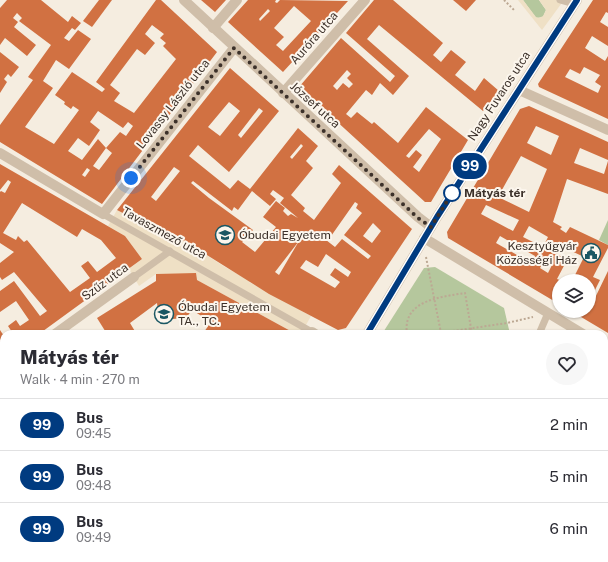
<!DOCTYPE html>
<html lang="en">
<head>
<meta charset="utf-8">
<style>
  :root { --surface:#fff; --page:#f7f7f7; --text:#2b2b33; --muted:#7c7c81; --line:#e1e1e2 }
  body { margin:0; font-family:"Public Sans",sans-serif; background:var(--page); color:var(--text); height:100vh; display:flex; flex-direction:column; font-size:15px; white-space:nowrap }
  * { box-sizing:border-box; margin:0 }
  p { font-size:13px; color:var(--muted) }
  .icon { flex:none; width:22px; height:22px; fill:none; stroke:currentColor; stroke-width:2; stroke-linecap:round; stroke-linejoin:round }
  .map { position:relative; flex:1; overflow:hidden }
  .sheet { position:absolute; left:0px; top:330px; width:608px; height:232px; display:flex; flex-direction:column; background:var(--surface); border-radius:12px 12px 0 0; box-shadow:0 1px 3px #0004 }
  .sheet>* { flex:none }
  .badge { padding:0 8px; border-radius:13px; font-size:14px; line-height:26px }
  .controls { position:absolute; left:552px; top:274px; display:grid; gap:8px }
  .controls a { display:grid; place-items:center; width:44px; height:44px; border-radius:50%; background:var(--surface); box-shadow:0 1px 3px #0004; font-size:20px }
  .you { position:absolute; width:20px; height:20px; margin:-10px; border:3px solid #fff; border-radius:50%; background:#1a73e8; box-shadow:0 0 0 6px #1a73e833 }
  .map>.badge { position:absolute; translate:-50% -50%; box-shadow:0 0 0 2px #fff }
  .round { display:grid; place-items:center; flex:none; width:42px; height:42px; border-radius:21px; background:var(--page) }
  .overview { display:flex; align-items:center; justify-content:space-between; height:68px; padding:0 20px }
  h1 { font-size:19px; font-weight:800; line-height:30px }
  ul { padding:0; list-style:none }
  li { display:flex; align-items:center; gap:12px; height:52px; padding:0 20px; border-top:1px solid var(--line) }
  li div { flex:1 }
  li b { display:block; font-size:15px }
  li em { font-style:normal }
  li .badge { min-width:44px; font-weight:700; text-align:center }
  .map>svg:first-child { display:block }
  .green { fill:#b5c79d }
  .plaza { fill:#efe0c5 }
  .building { fill:#d17142; fill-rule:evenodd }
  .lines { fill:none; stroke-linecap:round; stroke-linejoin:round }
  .path { stroke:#bca893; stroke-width:2; stroke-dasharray:2 2; stroke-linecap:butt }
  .pedestrian { stroke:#cfbea9; stroke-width:7 }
  .minor { stroke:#cfbea9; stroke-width:10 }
  .line-casing { stroke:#fff; stroke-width:9 }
  .line { stroke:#003b80; stroke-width:6 }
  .walk { stroke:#3c312a; stroke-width:4; stroke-dasharray:0 7.2 }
  .stop-dot { fill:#fff; stroke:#003b80; stroke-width:2 }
  .labels { text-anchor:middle; stroke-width:4; stroke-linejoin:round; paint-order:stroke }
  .street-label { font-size:12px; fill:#3c312a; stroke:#fcf6ed }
  .stop-label { font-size:12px; font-weight:bold; fill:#3c312a; stroke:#fcf6ed; text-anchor:start }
  .poi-label { font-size:12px; fill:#3c312a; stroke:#fcf6ed; text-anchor:start }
</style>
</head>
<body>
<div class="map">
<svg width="608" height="562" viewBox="0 0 608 562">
  <rect width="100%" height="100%" fill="#f5ede0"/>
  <g class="green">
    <polygon points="523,0 539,0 546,10 543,17 536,18"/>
    <polygon points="608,220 608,245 599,240"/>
    <polygon points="435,267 504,308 510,334 382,334 424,268"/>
  </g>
  <g class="plaza">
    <polygon points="518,0 523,0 536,17 539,18 543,16 546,10 539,0 564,0 542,30"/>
    <polygon points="117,210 172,239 175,235 225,267 250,281 249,282 311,316 301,334 296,334 197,280 156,274 139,286 129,269 142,259 125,236 108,226"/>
  </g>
  <g class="building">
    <path d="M7,0H41L68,22L72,16L81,23L75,30L72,28L64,38L69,41L78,30L91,39L69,69L56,60L43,81L53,88L25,127L54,144L79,110L73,106L71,109L64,104L65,102L55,95L72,72L102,92L105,89L96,82L156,0H161L217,52L102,204L0,142V125L33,80L28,77L51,45L19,21L22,18L17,13L13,18L18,22L14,27L36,45L27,56L5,38L0,45V8ZM152,25L164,34L160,38L166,43L163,46L176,59L134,113L114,101L120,93L110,85L137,49L145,55L155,43L145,34ZM98,111L123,128L128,122L133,126L126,136L120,132L106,148L98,139L82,160L68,151L78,138L89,146L100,130L90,122ZM106,148L112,153L99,170L93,166ZM87,168L90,170L85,177L82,175Z"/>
    <polygon points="99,0 112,0 92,27 83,21"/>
    <polygon points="201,0 226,0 215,12"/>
    <path d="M248,0H276L275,2L277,3L280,0L348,1L283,72L228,22ZM294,6L311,21L283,51L276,45L284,37L274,28ZM268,9L270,11L260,21L259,19Z"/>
    <path d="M374,0H393L443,43L433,55L441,62L451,50L466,62L455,75L475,91L484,78L499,91L483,111L379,25L367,39L409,76L393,95L380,83L372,95L366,90L346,114L351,118L357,112L372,124L374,122L398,143L426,107L468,140L431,202H425L299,87L341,38L390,82L395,76L346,33ZM347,70L351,74L347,78L353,84L349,88L343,83L337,90L333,86ZM429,129L441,139L419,172L413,167L422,155L416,150L409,158L406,156Z"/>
    <polygon points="453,0 476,0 466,11"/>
    <path d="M593,0H608V13L606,12L600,22L608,27V46L592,36L585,48L605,61L608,56V119L539,87L538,84ZM584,67L600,75L595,82L601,86L598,93L565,77L570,69L580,74Z"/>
    <polygon points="0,52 19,67 11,77 8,74 4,79 7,82 0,93"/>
    <path d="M230,68L279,111L229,172L198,145L189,156L230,189L238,180L250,189L298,128L318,146L306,161L313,168L291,195L305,208L303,211L314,220L341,183L332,174L339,165L412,229L346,328L338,330L269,294L175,235L173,239L117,210ZM229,102L240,111L220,136L208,127ZM259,108L263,111L241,138L238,135ZM301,144L303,146L292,159L290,157ZM174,167L180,171L156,201L151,197ZM193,181L232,211L234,207L238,210L252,191L270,206L276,199L270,194L273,190L284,198L280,203L298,218L291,214L288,216L283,211L285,208L276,201L263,217L276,227L255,252L242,242L253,230L209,198L191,183ZM355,202L358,204L356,208L362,213L344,235L371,256L368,259L342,239L335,247L317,233L319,231L329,239ZM373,223L381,231L372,243L363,236ZM299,241L279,275L275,272ZM326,254L351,272L348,277L335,268L330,275L340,282L335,288L300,268L306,260L318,267Z"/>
    <path d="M529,106L608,142V160L580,148L574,163L604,174L608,161V194L567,179L553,222L562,227L560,229L566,233L570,227L608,245V248L593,277L600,280L591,298L594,300L608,271V333L571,311H589V281H572L584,257L561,246L557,254L567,260L557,279L562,281H559V304L448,238L447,232L520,109ZM536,126L559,136L551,155L527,143ZM521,156L547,169L529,212L498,197ZM486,205L519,220L513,231L481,214ZM529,226L548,237L543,247L523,237ZM500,236L535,256L531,263L496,243ZM544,261L552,265L548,273L540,268Z"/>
    <path d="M0,164L125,236L142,259L39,334H8L12,332L8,326L16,320L20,326L29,320L16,301L0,312V291L14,281L40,316L47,311L14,272L2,280L0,277V263L14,252L0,243V192L1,191L5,193L11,182L8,180L0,190ZM22,203L77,237L82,229L101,240L116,258L97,272L88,261L81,266L90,278L70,292L27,240L24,242L18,236L16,240L3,233Z"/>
    <polygon points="196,273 197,280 296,334 263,334 260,332 259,334 207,334 204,332 211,322 192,310 186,318 159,320 157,303 130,323 136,333 134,334 107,334 97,318 156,281 156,274"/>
    <polygon points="0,330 4,336 4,359 0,362"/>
    <polygon points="604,365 608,367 608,492 604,490"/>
    <polygon points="0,399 4,404 4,448 0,451"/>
    <polygon points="4,470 4,494 0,495 0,472"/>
    <polygon points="608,530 608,562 582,562 576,558 604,558 604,536"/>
    <polygon points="4,532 4,558 6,558 8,562 0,562 0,534"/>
    <polygon points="31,558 44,558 44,562 27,562 32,560"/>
    <polygon points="87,558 119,558 122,562 89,562"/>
    <polygon points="142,558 178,558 176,562 145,562"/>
    <polygon points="197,558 223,558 221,562 194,562"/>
    <polygon points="240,558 350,558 348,562 332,562 327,558 324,562 246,562"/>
    <polygon points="424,558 438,558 440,560 441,558 464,558 463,562 428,562"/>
    <polygon points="490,558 524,558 531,562 489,562"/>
  </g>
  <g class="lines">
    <g class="path">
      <polyline points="504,0 515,11"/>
      <polyline points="426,257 441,333"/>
      <path d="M407,334C402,300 441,297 465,293L472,334"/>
      <polyline points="433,334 507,323 533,317"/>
    </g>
    <g class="pedestrian">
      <polyline points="560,0 574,4"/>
      <polyline points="103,214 312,332"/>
      <polyline points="134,277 170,251"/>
      <polyline points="539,334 548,313"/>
    </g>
    <g class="minor">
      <polyline points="184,0 418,217 431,227"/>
      <polyline points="213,28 237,0"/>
      <polyline points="519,90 608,130"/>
      <polyline points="283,93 365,0"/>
      <polyline points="0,153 103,214 234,48"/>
      <polyline points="424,238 583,334"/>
      <polyline points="55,334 134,277"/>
      <polyline points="311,334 312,332 315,334"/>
      <polyline points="367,334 437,217 577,0"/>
      <polyline points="604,347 608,349"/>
      <polyline points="0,374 4,371"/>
      <polyline points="0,384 4,390"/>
      <polyline points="0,462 4,459"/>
      <polyline points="126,558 129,562"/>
      <polyline points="549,558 555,562"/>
      <polyline points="185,562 188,558"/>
      <polyline points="476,562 477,558"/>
    </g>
  </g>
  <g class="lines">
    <defs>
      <polyline id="line" points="367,334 437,217 577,0"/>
    </defs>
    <use href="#line" class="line-casing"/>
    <use href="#line" class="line"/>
    <polyline class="walk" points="131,178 234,48 418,218 431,227 452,193"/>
  </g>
  <defs>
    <symbol id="university-ring" viewBox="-11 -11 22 22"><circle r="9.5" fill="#fcf6ed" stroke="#1a5763" stroke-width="1.5"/><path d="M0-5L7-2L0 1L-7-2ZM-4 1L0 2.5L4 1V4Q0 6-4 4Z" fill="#1a5763"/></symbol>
    <symbol id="civic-ring" viewBox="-11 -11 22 22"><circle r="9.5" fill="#fcf6ed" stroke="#1a5763" stroke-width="1.5"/><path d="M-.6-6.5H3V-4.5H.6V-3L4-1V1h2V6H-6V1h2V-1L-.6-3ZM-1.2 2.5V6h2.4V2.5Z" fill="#1a5763"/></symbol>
  </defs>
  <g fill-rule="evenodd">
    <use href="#university-ring" x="214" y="224" width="22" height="22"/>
    <use href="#civic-ring" x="580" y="242" width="22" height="22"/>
    <use href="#university-ring" x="153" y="303" width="22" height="22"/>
  </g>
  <circle class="stop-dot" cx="452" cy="193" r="8"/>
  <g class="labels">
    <g class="street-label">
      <text transform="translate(314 38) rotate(-49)" y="4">Auróra utca</text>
      <text transform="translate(499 96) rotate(-57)" y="4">Nagy Fuvaros utca</text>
      <text transform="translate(173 104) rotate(-52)" y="4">Lovassy László utca</text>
      <text transform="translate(315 105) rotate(42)" y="4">József utca</text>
      <text transform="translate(164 233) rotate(29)" y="4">Tavaszmező utca</text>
      <text transform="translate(105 282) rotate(-36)" y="4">Szűz utca</text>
    </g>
    <g class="stop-label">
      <text x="464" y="197">Mátyás tér</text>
    </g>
    <g class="poi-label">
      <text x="239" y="239">Óbudai Egyetem</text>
      <text x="577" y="250" text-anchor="end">Kesztyűgyár<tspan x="577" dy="14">Közösségi Ház</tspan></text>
      <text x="178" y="311">Óbudai Egyetem<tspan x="178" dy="14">TA., TC.</tspan></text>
    </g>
  </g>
</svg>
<div class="controls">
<a><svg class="icon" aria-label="layers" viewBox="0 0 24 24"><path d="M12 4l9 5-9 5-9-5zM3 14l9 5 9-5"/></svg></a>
</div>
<div class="you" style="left:131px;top:178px"></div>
<b class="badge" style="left:470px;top:166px;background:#003b80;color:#fff">99</b>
<section class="sheet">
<div class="overview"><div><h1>Mátyás tér</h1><p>Walk · 4 min · 270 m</p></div><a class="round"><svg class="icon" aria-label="heart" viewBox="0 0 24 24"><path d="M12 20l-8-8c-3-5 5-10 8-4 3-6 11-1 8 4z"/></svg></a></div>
<ul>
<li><span class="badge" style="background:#003b80;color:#fff">99</span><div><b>Bus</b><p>09:45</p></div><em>2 min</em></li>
<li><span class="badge" style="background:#003b80;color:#fff">99</span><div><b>Bus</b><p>09:48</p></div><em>5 min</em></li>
<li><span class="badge" style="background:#003b80;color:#fff">99</span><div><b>Bus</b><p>09:49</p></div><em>6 min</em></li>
</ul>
</section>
</div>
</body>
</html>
